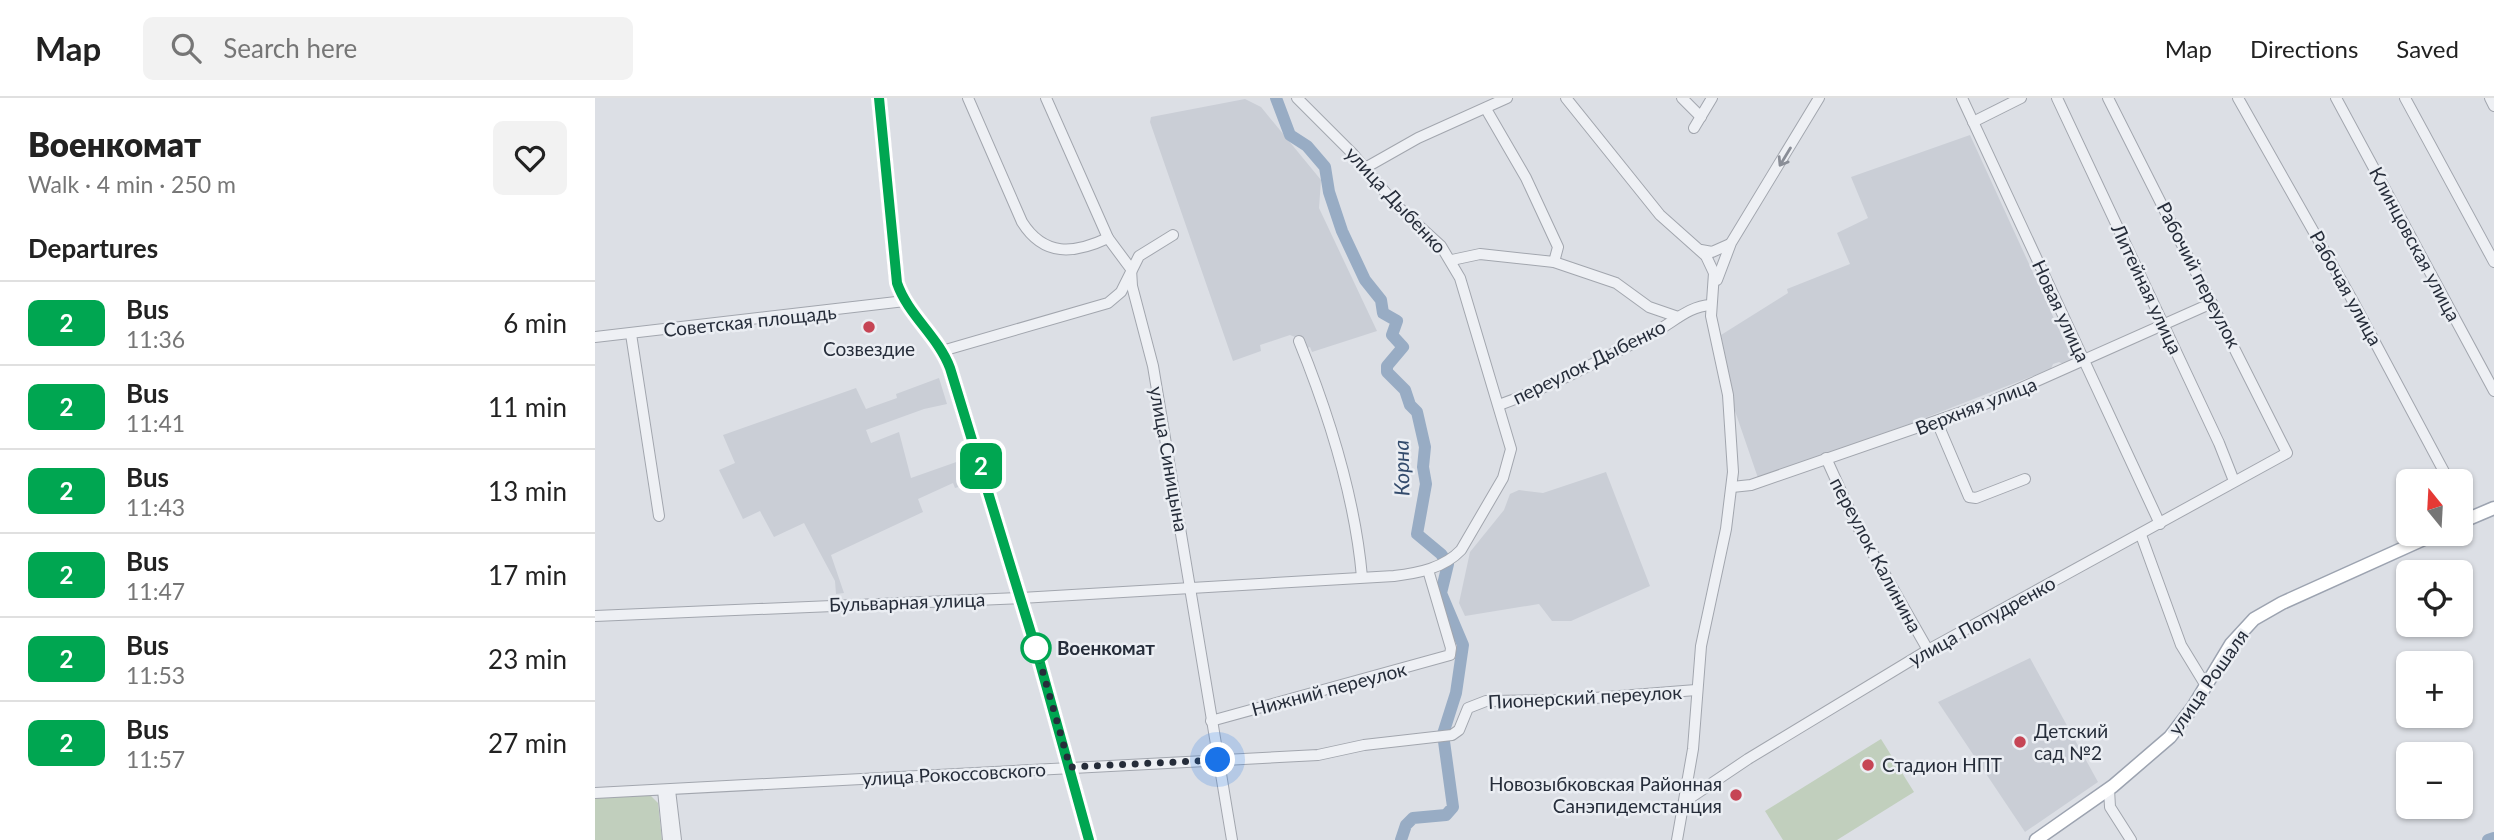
<!DOCTYPE html>
<html lang="en">
<head>
<meta charset="utf-8">
<style>
  :root { --surface:#fff; --page:#f2f2f2; --text:#222; --muted:#767676; --line:#e0e0e0 }
  body { margin:0; font-family:Lato,sans-serif; background:var(--page); color:var(--text); height:100vh; display:flex; flex-direction:column; font-size:26px; white-space:nowrap }
  * { box-sizing:border-box; margin:0 }
  p { font-size:23px; color:var(--muted) }
  .icon { flex:none; width:38px; height:38px; fill:none; stroke:currentColor; stroke-width:2; stroke-linecap:round; stroke-linejoin:round }
  .map { position:relative; flex:1; overflow:hidden }
  .side { display:flex; flex-direction:column; background:var(--surface); width:595px }
  .side>* { flex:none }
  .badge { padding:0 14px; border-radius:10px; font-size:24px; line-height:46px }
  .needle { width:46px; rotate:342deg }
  .controls { position:absolute; left:1801px; top:371px; display:grid; gap:14px }
  .controls a { display:grid; place-items:center; width:77px; height:77px; border-radius:10px; background:var(--surface); box-shadow:0 2px 5px #0004; font-size:35px }
  .you { position:absolute; width:35px; height:35px; margin:-18px; border:5px solid #fff; border-radius:50%; background:#1a73e8; box-shadow:0 0 0 10px #1a73e833 }
  .map>.badge { position:absolute; translate:-50% -50%; box-shadow:0 0 0 4px #fff }
  h2 { padding:0 28px; font-size:26px; line-height:63px }
  .round { display:grid; place-items:center; flex:none; width:74px; height:74px; border-radius:10px; background:var(--page) }
  .summary { display:flex; align-items:center; justify-content:space-between; height:119px; padding:0 28px }
  h1 { font-size:33px; font-weight:800; line-height:52px }
  ul { padding:0; list-style:none }
  li { display:flex; align-items:center; gap:21px; height:84px; padding:0 28px; border-top:2px solid var(--line) }
  li div { flex:1 }
  li b { display:block; font-size:26px }
  li em { font-style:normal }
  li .badge { min-width:77px; font-weight:700; text-align:center }
  header { display:flex; align-items:center; gap:42px; box-sizing:border-box; height:98px; padding:0 35px; background:var(--surface); border-bottom:2px solid var(--line) }
  header strong { font-size:33px }
  nav { display:flex; gap:38px; margin-inline-start:auto; font-size:24px }
  .search { width:490px; height:63px; background:var(--page); display:flex; align-items:center; gap:18px; box-sizing:border-box; padding:0 24px; border-radius:10px; color:var(--muted); font-size:26px }
  main { display:flex; flex:1; min-height:0 }
  .map>svg:first-child { display:block }
  .built { fill:#caced6 }
  .green { fill:#c1cfbd }
  .lines { fill:none; stroke-linecap:round; stroke-linejoin:round }
  .river { stroke:#98acc4; stroke-width:12 }
  .minor-casing { stroke:#a2a6ae; stroke-width:12 }
  .major-casing { stroke:#9ca3b0; stroke-width:15 }
  .minor { stroke:#eef0f4; stroke-width:10 }
  .major { stroke:#fff; stroke-width:12 }
  .oneway { stroke:#8a8e97 }
  .line-casing { stroke:#fff; stroke-width:16 }
  .line { stroke:#00a651; stroke-width:10 }
  .walk { stroke:#262d3a; stroke-width:7; stroke-dasharray:0 12.6 }
  .poi-dot { fill:#c64555; stroke:#ebeef3; stroke-width:2.5 }
  .stop-dot { fill:#fff; stroke:#00a651; stroke-width:3.5 }
  .labels { text-anchor:middle; stroke-width:5; stroke-linejoin:round; paint-order:stroke }
  .street-label { font-size:19px; fill:#262d3a; stroke:#ebeef3 }
  .poi-label { font-size:19px; fill:#262d3a; stroke:#ebeef3; text-anchor:start }
  .stop-label { font-size:19px; font-weight:bold; fill:#262d3a; stroke:#ebeef3; text-anchor:start }
  .water-label { font-size:21px; font-style:italic; fill:#334b6c; stroke:#ebeef3 }
</style>
</head>
<body>
<header>
<strong>Map</strong>
<div class="search"><svg class="icon" aria-label="search" viewBox="0 0 24 24"><circle cx="10" cy="10" r="6"/><path d="M15 15l6 6"/></svg>Search here</div>
<nav><a>Map</a><a>Directions</a><a>Saved</a></nav>
</header>
<main>
<section class="side">
<div class="summary"><div><h1>Военкомат</h1><p>Walk · 4 min · 250 m</p></div><a class="round"><svg class="icon" aria-label="heart" viewBox="0 0 24 24"><path d="M12 20l-8-8c-3-5 5-10 8-4 3-6 11-1 8 4z"/></svg></a></div>
<h2>Departures</h2>
<ul>
<li><span class="badge" style="background:#00a651;color:#fff">2</span><div><b>Bus</b><p>11:36</p></div><em>6 min</em></li>
<li><span class="badge" style="background:#00a651;color:#fff">2</span><div><b>Bus</b><p>11:41</p></div><em>11 min</em></li>
<li><span class="badge" style="background:#00a651;color:#fff">2</span><div><b>Bus</b><p>11:43</p></div><em>13 min</em></li>
<li><span class="badge" style="background:#00a651;color:#fff">2</span><div><b>Bus</b><p>11:47</p></div><em>17 min</em></li>
<li><span class="badge" style="background:#00a651;color:#fff">2</span><div><b>Bus</b><p>11:53</p></div><em>23 min</em></li>
<li><span class="badge" style="background:#00a651;color:#fff">2</span><div><b>Bus</b><p>11:57</p></div><em>27 min</em></li>
</ul>
</section>
<div class="map">
<svg width="1899" height="742" viewBox="0 0 1899 742">
  <rect width="100%" height="100%" fill="#dcdfe5"/>
  <g class="built">
    <polygon points="650,1 666,9 726,82 724,110 782,233 717,254 715,249 709,251 705,241 695,237 665,247 666,253 638,263 555,24 556,19"/>
    <polygon points="1375,37 1478,262 1468,266 1464,264 1458,266 1456,271 1317,325 1163,380 1140,313 1126,237 1193,195 1192,191 1255,166 1242,135 1273,120 1256,79"/>
    <polygon points="344,280 352,306 329,311 271,332 276,345 304,334 316,380 367,362 374,386 360,390 358,385 323,401 328,414 236,457 249,495 241,496 240,483 209,425 179,439 165,413 148,421 124,372 140,365 128,337 261,290 271,311 302,300 301,296"/>
    <polygon points="1011,374 1055,488 976,523 957,523 944,506 870,518 864,505 875,454 909,412 915,396 924,392 948,395"/>
    <polygon points="1435,560 1503,684 1430,734 1343,604"/>
  </g>
  <g class="green">
    <polygon points="1286,641 1319,694 1242,742 1188,742 1170,713"/>
    <polygon points="53,695 63,705 67,742 0,742 0,698"/>
  </g>
  <g class="lines">
    <g class="river">
      <polyline points="681,0 695,37 712,48 730,69 734,94 747,133 770,182 786,202 788,215 802,223 797,237 808,249 792,268 792,274 810,292 815,307 822,314 830,349 828,369 831,386 822,436 846,456 853,466 846,495 868,547 861,595 848,636 858,709 851,717 818,720 811,727 806,742"/>
      <polyline points="1893,742 1899,740"/>
    </g>
    <defs>
      <g id="minor">
        <path d="M373,0L427,124C449,159 479,156 513,140"/>
        <polyline points="451,0 513,140 536,171 537,188 558,268 637,742"/>
        <polyline points="971,0 1065,117 1111,158 1119,175 1116,218 1133,297 1138,374 1131,431 1106,548 1098,651 1082,742"/>
        <polyline points="1087,0 1106,19"/>
        <polyline points="1367,0 1565,426"/>
        <polyline points="1462,0 1624,345 1639,383"/>
        <polyline points="1643,0 1759,205 1854,383"/>
        <polyline points="1741,0 1899,293"/>
        <polyline points="1810,0 1899,164"/>
        <polyline points="1895,0 1899,8"/>
        <polyline points="891,11 931,80 963,149 959,164"/>
        <polyline points="1378,24 1426,0"/>
        <polyline points="1099,30 1117,0"/>
        <polyline points="770,70 823,40 912,0"/>
        <polyline points="1106,152 1117,154 1135,146"/>
        <polyline points="857,162 885,156 959,164 1021,185 1054,209 1083,219"/>
        <polyline points="1122,182 1136,145 1224,0"/>
        <polyline points="36,236 64,418"/>
        <polyline points="0,239 310,203"/>
        <path d="M704,243C734,317 760,400 767,479"/>
        <polyline points="347,253 513,205 526,194 544,158 578,137"/>
        <path d="M904,307C957,288 1008,261 1058,235C1078,225 1093,208 1116,207"/>
        <polyline points="1342,324 1374,399 1381,400 1430,381"/>
        <polyline points="1231,360 1260,424 1333,552"/>
        <polyline points="1137,389 1156,387 1390,306 1617,205"/>
        <polyline points="1546,437 1586,547 1611,588"/>
        <path d="M0,518L426,500L799,478C824,475 849,470 866,452L908,380L916,351L865,180L846,148L801,107L758,56L702,0"/>
        <polyline points="616,623 855,557 856,550 833,472"/>
        <polyline points="1514,691 1515,709 1536,742"/>
        <polyline points="68,692 73,742"/>
        <polyline points="75,692 81,742"/>
        <polyline points="0,695 723,657 769,647 857,637 864,632 873,610 891,603 974,602 1101,592"/>
        <polyline points="1089,704 1153,661 1333,552 1692,355 1513,0"/>
      </g>
      <g id="major">
        <path d="M284,0L302,185C313,217 343,238 355,270L443,558L494,742"/>
        <polyline points="1866,424 1899,410"/>
        <polyline points="1441,742 1518,688 1575,639 1598,609 1636,546 1659,521 1687,505 1840,436"/>
      </g>
    </defs>
    <use href="#minor" class="minor-casing"/>
    <use href="#major" class="major-casing"/>
    <use href="#minor" class="minor"/>
    <use href="#major" class="major"/>
  </g>
  <defs><path id="oneway-shaft" d="M-6 0H5M1.5-3L5.5 0L1.5 3" fill="none" stroke-width="1.6" stroke-linecap="round" stroke-linejoin="round" transform="scale(1.75)"/></defs>
  <use class="oneway" href="#oneway-shaft" transform="translate(1190 59) rotate(121)"/>
  <g class="lines">
    <defs>
      <path id="line" d="M284,0L302,185C313,217 343,238 355,270L443,558L494,742"/>
    </defs>
    <use href="#line" class="line-casing"/>
    <use href="#line" class="line"/>
    <polyline class="walk" points="441,550 475,669 623,662"/>
  </g>
  <g class="poi-dot">
    <circle cx="274" cy="229" r="7"/>
    <circle cx="1425" cy="644" r="7"/>
    <circle cx="1273" cy="667" r="7"/>
    <circle cx="1141" cy="697" r="7"/>
  </g>
  <circle class="stop-dot" cx="441" cy="550" r="14"/>
  <g class="labels">
    <g class="street-label">
      <text transform="translate(801 102) rotate(47)" y="7">улица Дыбенко</text>
      <text transform="translate(1820 146) rotate(62)" y="7">Клинцовская улица</text>
      <text transform="translate(1604 177) rotate(63)" y="7">Рабочий переулок</text>
      <text transform="translate(1751 190) rotate(61)" y="7">Рабочая улица</text>
      <text transform="translate(1552 191) rotate(65)" y="7">Литейная улица</text>
      <text transform="translate(1466 213) rotate(65)" y="7">Новая улица</text>
      <text transform="translate(155 223) rotate(-6)" y="7">Советская площадь</text>
      <text transform="translate(994 264) rotate(-26)" y="7">переулок Дыбенко</text>
      <text transform="translate(1381 308) rotate(-21)" y="7">Верхняя улица</text>
      <text transform="translate(574 361) rotate(80)" y="7">улица Синицына</text>
      <text transform="translate(1281 457) rotate(62)" y="7">переулок Калинина</text>
      <text transform="translate(312 504) rotate(-2)" y="7">Бульварная улица</text>
      <text transform="translate(1387 523) rotate(-29)" y="7">улица Попудренко</text>
      <text transform="translate(1613 584) rotate(-55)" y="7">улица Рошаля</text>
      <text transform="translate(734 591) rotate(-15)" y="7">Нижний переулок</text>
      <text transform="translate(990 599) rotate(-3)" y="7">Пионерский переулок</text>
      <text transform="translate(359 676) rotate(-3)" y="7">улица Рокоссовского</text>
    </g>
    <g class="poi-label">
      <text x="274" y="258" text-anchor="middle">Созвездие</text>
      <text x="1439" y="640">Детский<tspan x="1439" dy="22">сад №2</tspan></text>
      <text x="1287" y="674">Стадион НПТ</text>
      <text x="1127" y="693" text-anchor="end">Новозыбковская Районная<tspan x="1127" dy="22">Санэпидемстанция</tspan></text>
    </g>
    <g class="stop-label">
      <text x="462" y="557">Военкомат</text>
    </g>
    <g class="water-label">
      <text transform="translate(807 370) rotate(-91)" y="7">Корна</text>
    </g>
  </g>
</svg>
<div class="controls">
<a><svg class="needle" viewBox="-14 -14 28 28"><path d="M0-13l5 13h-10z" fill="#e53935"/><path d="M0 13l5-13h-10z" fill="#767676"/></svg></a>
<a><svg class="icon" aria-label="locate" viewBox="0 0 24 24"><circle cx="12" cy="12" r="6"/><path d="M12 2v4M12 18v4M2 12h4M18 12h4"/></svg></a>
<a>+</a>
<a>−</a>
</div>
<div class="you" style="left:623px;top:662px"></div>
<b class="badge" style="left:386px;top:368px;background:#00a651;color:#fff">2</b>
</div>
</main>
</body>
</html>
